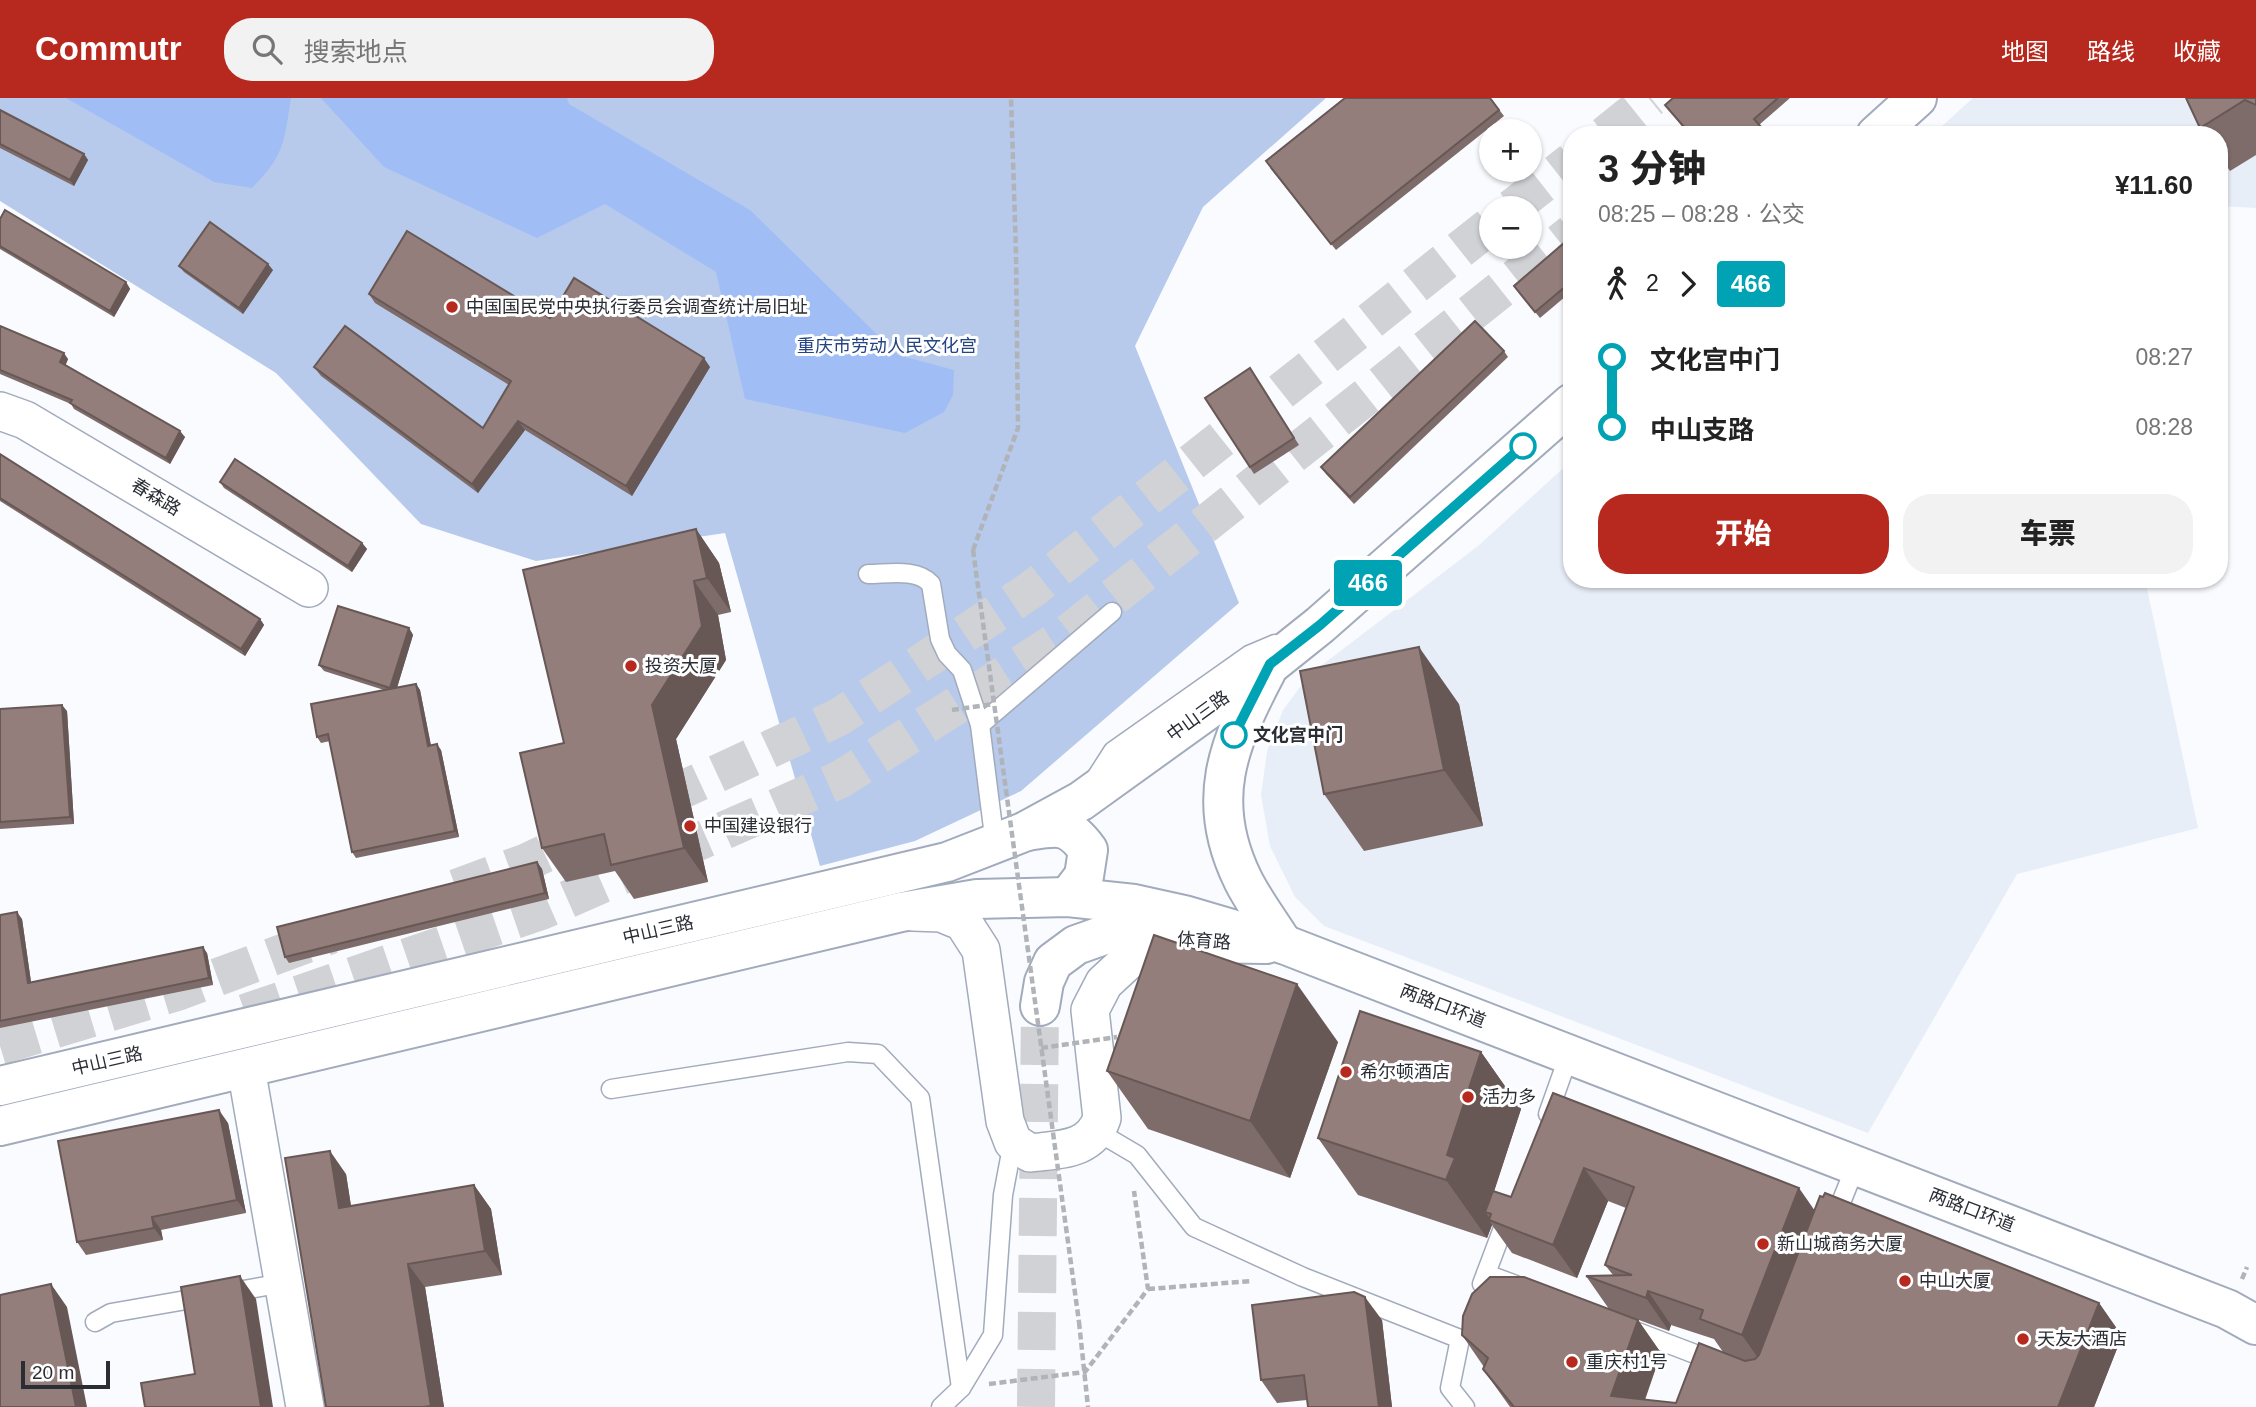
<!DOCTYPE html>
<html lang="zh">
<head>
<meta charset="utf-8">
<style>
  :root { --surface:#fff; --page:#f2f2f2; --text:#222; --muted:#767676; --accent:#b7291e }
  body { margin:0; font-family:Arial,"Noto Sans SC",sans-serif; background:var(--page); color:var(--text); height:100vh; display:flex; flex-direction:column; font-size:26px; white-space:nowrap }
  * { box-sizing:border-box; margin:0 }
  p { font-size:23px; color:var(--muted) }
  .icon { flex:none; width:38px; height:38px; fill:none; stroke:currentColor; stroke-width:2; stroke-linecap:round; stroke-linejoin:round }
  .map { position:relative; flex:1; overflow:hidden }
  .panel { position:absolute; left:1563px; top:28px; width:665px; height:462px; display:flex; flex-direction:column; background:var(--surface); border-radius:28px; box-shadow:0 2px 5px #0004 }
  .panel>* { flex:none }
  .badge { padding:0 14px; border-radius:5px; font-size:24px; line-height:46px }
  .buttons { position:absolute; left:1479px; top:21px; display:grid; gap:14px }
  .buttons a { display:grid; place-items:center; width:63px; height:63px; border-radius:50%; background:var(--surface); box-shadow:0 2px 5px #0004; font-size:35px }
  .scale { position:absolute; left:21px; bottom:18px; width:89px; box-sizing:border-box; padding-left:7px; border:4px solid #2a2d34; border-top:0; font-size:19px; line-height:24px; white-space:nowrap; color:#2a2d34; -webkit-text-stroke:5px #fff; paint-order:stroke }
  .map>.badge { position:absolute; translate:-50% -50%; box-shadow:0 0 0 4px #fff }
  .legs { display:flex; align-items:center; gap:10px; height:77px; padding:0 35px; font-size:23px }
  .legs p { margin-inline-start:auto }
  .summary { display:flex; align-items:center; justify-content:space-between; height:119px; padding:0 35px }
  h1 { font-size:38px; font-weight:800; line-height:52px }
  .primary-button { display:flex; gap:14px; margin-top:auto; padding:14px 35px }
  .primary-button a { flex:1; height:80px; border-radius:28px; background:var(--accent); color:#fff; font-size:28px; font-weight:800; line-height:80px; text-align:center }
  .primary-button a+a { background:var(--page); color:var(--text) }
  ul { padding:0 35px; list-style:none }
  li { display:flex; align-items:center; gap:24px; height:70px; font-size:26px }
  li i { display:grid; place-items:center; width:10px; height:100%; margin:0 9px; background:currentColor }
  li i::after { content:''; width:18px; height:18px; margin:-9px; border:5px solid; border-radius:50%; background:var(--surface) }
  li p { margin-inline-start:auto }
  li:first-child i { background:linear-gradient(#0000 50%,currentColor 0) }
  li:last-child i { background:linear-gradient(currentColor 50%,#0000 0) }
  header { display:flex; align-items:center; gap:42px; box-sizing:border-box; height:98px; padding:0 35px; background:var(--accent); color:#fff }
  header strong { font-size:33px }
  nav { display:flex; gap:38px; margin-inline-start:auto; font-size:24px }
  .search { width:490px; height:63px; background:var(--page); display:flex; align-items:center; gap:18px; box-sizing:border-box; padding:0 24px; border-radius:28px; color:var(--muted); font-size:26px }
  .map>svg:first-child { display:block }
  .built { fill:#e8eef8 }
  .green { fill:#b7caeb }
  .forest { fill:#a0bef5 }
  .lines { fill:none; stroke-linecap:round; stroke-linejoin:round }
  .tertiary-tunnel { stroke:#d0d2d6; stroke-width:38; stroke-dasharray:38 19; stroke-linecap:butt }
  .secondary-tunnel { stroke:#d0d2d6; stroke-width:38; stroke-dasharray:38 19; stroke-linecap:butt }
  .service-casing { stroke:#a2abbc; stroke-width:21 }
  .minor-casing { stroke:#a2abbc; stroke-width:40 }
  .tertiary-casing { stroke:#a2abbc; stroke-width:42 }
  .primary-casing { stroke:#a2abbc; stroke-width:42 }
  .path { stroke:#b0b3b8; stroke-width:4.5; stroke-dasharray:7 3.5; stroke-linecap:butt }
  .service { stroke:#fff; stroke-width:18 }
  .minor { stroke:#fff; stroke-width:37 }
  .tertiary { stroke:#fff; stroke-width:38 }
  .primary { stroke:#fff; stroke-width:38 }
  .path-bridge { stroke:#b0b3b8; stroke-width:4.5; stroke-dasharray:7 3.5; stroke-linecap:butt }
  .wall { fill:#7e6c6a }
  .shaded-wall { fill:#675856 }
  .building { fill:#937e7b; stroke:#675856; stroke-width:2 }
  .line-1-casing { stroke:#fff; stroke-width:16 }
  .line-1 { stroke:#00a3b4; stroke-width:10 }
  .poi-dot { fill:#b7291e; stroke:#fff; stroke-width:2.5 }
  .stop-1-dot { fill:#fff; stroke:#00a3b4; stroke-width:3.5 }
  .labels { text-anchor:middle; stroke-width:6; stroke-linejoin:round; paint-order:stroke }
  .poi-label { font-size:18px; fill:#2a2d34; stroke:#fff; text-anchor:start }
  .park-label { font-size:18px; fill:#244484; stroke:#fff }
  .street-label { font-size:18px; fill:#2a2d34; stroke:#fff }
  .stop-label { font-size:18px; font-weight:bold; fill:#2a2d34; stroke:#fff; text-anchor:start }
</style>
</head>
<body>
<header>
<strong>Commutr</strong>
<div class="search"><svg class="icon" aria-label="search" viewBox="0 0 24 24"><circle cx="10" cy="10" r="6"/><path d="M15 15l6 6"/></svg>搜索地点</div>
<nav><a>地图</a><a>路线</a><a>收藏</a></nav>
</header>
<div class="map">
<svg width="2256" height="1309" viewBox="0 0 2256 1309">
  <rect width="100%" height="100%" fill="#f9fbff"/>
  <g class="built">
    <polygon points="1973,0 2256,0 2256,110 2219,108 2219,37 1932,37"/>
    <polygon points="1571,363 1572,481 2145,481 2198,730 2017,776 1868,1035 1324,828 1295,799 1270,748 1261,697 1267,653 1283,612 1309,577 1478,448"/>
  </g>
  <polygon class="green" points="0,0 1326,0 1203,109 1135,248 1239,505 1021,693 915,743 820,768 725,435 536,463 421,426 276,275 0,103"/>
  <g class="forest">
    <path d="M66,0H291C284,44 285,57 252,90L214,84Z"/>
    <polygon points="321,0 567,0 569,6 750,112 898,257 954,272 953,297 944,314 905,335 745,301 716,174 605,106 537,140 384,69"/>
  </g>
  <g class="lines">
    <polyline class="tertiary-tunnel" points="1036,1309 1040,908"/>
    <g class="secondary-tunnel">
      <polyline points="1605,37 1651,0"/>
      <polyline points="1512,110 1572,63"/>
      <polyline points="456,790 527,764 839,619 1031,492 1491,127"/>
      <polyline points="245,915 541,813 841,681 1062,540 1572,135"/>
      <polyline points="0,948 180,893 331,837"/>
    </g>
    <defs>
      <g id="service">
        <path d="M868,476C888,476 917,470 931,486L940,541L947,556L962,572L980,627L995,746"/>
        <polyline points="980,627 1112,514"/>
        <polyline points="1097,678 1113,653 1249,557 1275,546"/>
        <polyline points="611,991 848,954 878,956 920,1000 961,1290"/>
        <polyline points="1548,1016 1569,957"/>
        <polyline points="1098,1034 1137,1057 1194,1129 1303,1179 1460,1241 1450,1290 1465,1309"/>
        <polyline points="1834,1122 1856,1067"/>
        <polyline points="1486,1176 1516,1187"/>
        <polyline points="1482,1186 1508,1117"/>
        <polyline points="95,1224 111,1215 284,1185"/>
        <polyline points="1627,1230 1716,1264"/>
        <polyline points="941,1309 961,1290 993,1237 1003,1097 1013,1044"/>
      </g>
      <g id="minor">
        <polyline points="0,313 25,322 309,490"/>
        <path d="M913,814L941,815L963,824L981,852L1005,1023L1013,1044L1030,1055C1060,1051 1091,1053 1102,1020L1090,912L1104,885L1131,860L1193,846"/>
        <polyline points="246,970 305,1309"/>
      </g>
      <polyline id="tertiary" points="1040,908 1044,884 1053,864 1076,847 1107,836 1139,836 1193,845 1266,846"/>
      <g id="primary">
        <polyline points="1876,37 1917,0"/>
        <path d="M1266,574C1228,646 1204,703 1243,782C1254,804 1270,825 1283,846"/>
        <path d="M1027,733C1059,728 1068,725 1088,752L1084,778L1068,799"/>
        <polyline points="0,988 947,764 1024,734 1081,703 1270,567 1320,527 1572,305"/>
        <polyline points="0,1028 901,814 977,801 1068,799 1134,806 1184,817 1283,846 2227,1211 2256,1227"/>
      </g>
    </defs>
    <use href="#service" class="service-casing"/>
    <use href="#minor" class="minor-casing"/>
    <use href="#tertiary" class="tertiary-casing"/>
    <use href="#primary" class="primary-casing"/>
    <g class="path">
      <polyline points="973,452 1018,330 1016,155 1011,0"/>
      <polyline points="2242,1181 2247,1169"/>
      <polyline points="1148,1191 1252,1183"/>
      <polyline points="1079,1224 1088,1309"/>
      <polyline points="989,1286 1085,1274 1148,1191 1134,1093"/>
    </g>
    <use href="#service" class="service"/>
    <use href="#minor" class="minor"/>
    <use href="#tertiary" class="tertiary"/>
    <use href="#primary" class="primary"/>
    <g class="path-bridge">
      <polyline points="973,452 1079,1224"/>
      <polyline points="952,612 993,606"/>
      <polyline points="1041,950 1117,939"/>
    </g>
  </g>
  <g class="wall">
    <polygon points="1490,0 1504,18 1336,152 1270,70"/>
    <polygon points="1673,0 1790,0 1759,27 1766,35 1764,37 1689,37 1665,7"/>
    <polygon points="2186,0 2256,0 2256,57 2230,73 2219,57 2219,37 2205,37 2200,30"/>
    <polygon points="0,12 84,56 88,62 74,88 0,50"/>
    <polygon points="0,121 126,184 130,191 114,219 0,151"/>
    <polygon points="1572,138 1572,193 1540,220 1514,188"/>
    <polygon points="179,168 273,172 243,216 184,174"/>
    <polygon points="369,196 550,220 710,269 632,398 525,332 478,395 321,278 314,269 483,330 509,287 375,205"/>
    <polygon points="0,228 68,261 65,268 185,339 170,366 74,311 71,306 0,276"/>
    <polygon points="1504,253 1508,259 1354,406 1326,376 1321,369"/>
    <polygon points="1250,270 1299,347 1254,376 1205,300"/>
    <polygon points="0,356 260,521 264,527 245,558 0,403"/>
    <polygon points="220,384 362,445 367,451 352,474 224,390"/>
    <polygon points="696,431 719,465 731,514 718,517 726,562 676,641 708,784 634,801 615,773 566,784 542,750 564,645"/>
    <polygon points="409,530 413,537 397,590 416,586 420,592 431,647 441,652 459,739 356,760 352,754 330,643 321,645 317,639 384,592 324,573 319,567"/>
    <polygon points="1459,606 1483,728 1364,753 1324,696"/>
    <polygon points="0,611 67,613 74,726 0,731"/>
    <polygon points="537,764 542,771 549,801 289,865 285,859"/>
    <polygon points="0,817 22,821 31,884 207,855 213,887 0,930"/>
    <polygon points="1338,944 1290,1080 1148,1031 1107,973"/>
    <polygon points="1481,954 1521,1011 1494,1093 1511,1099 1553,995 1815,1112 2099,1205 2122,1238 2094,1309 1510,1309 1483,1271 1484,1269 1462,1237 1638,1222 1661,1255 1645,1302 1676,1305 1723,1254 1714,1241 1671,1227 1669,1233 1609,1211 1586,1178 1613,1177 1605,1167 1626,1110 1608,1103 1577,1180 1512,1155 1492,1127 1487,1140 1358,1097 1318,1040"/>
    <polygon points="228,1025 246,1115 161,1132 163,1142 86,1157 77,1144"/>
    <polygon points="346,1076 351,1108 474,1087 491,1111 502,1177 425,1189 444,1309 326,1309"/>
    <polygon points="1382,1222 1392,1309 1308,1309 1307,1302 1277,1305 1261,1282"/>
  </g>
  <g class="shaded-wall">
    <polygon points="84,56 88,62 74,88 70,82"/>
    <polygon points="268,166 273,172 243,216 239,210"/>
    <polygon points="126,184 130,191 114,219 110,213"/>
    <polygon points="64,255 68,261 64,271 60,264"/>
    <polygon points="704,260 710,269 632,398 626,388"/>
    <polygon points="518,323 525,332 478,395 472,386"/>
    <polygon points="180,333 185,339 170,366 166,360"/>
    <polygon points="696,431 719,465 731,514 707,480"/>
    <polygon points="362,445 367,451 352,474 348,468"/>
    <polygon points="694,483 718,517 726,562 676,641 708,784 684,750 652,607"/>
    <polygon points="260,521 264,527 245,558 241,551"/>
    <polygon points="409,530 413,537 395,596 390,590"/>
    <polygon points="1419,549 1459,606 1483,728 1444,672"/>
    <polygon points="416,586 420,592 432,654 428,648"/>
    <polygon points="62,607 67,613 74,726 70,719"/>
    <polygon points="437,646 441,652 459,739 455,733"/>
    <polygon points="537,764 542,771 549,801 545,795"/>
    <polygon points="17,814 22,821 32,891 28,885"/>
    <polygon points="203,849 207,855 213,887 209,880"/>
    <polygon points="1297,886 1338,944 1290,1080 1250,1023"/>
    <polygon points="1481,954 1521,1011 1489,1109 1491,1116 1485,1114 1492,1123 1489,1122 1492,1127 1487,1140 1446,1082 1447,1057"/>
    <polygon points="219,1012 228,1025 246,1115 237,1102"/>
    <polygon points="330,1053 346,1076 355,1134 339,1110"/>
    <polygon points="1584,1070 1608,1103 1577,1180 1553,1147"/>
    <polygon points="474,1087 491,1111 502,1177 485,1153"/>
    <polygon points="1799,1090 1822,1123 1765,1270 1742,1237"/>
    <polygon points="152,1119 161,1132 163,1142 154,1130"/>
    <polygon points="408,1166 425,1189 444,1309 432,1309 431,1308"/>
    <polygon points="240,1178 256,1201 273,1309 261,1309"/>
    <polygon points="51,1186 67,1209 87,1309 76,1309"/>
    <polygon points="1648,1193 1671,1227 1669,1233 1646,1200"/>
    <polygon points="1365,1199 1382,1222 1392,1309 1379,1309"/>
    <polygon points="2099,1205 2122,1238 2094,1309 2058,1309"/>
    <polygon points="1638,1222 1661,1255 1642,1309 1611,1298"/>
  </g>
  <g class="building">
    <polygon points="1345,0 1490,0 1499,12 1331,146 1266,63"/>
    <polygon points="1673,0 1778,0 1754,21 1761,29 1752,37 1691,37 1665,7"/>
    <polygon points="2186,0 2256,0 2256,7 2245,2 2200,30"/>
    <polygon points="0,12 84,56 70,82 0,46"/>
    <polygon points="5,112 126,184 110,213 0,148 0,121"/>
    <polygon points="210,124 268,166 239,210 179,168"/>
    <polygon points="407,133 550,220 574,180 704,260 626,388 518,323 472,386 314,269 345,228 483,330 511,283 369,196"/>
    <polygon points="1572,138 1572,183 1535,214 1514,188"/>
    <polygon points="1475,223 1504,253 1350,399 1321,369"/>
    <polygon points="0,228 64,255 60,264 180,333 166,360 70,305 72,302 0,272"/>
    <polygon points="1250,270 1294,340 1250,369 1205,300"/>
    <polygon points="0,356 260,521 241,551 0,400"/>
    <polygon points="235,361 362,445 348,468 220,384"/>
    <polygon points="696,431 707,480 694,483 702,528 652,607 684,750 611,767 604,736 542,750 520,655 564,645 523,472"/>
    <polygon points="338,508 409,530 390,590 319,567"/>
    <polygon points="1419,549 1444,672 1324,696 1300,573"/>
    <polygon points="416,586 428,648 437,646 455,733 352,754 328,636 317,639 311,606"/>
    <polygon points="62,607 70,719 0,724 0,611"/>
    <polygon points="537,764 545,795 285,859 277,829"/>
    <polygon points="17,814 28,885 203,849 209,880 0,923 0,817"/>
    <polygon points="1154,837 1297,886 1250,1023 1107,973"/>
    <polygon points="1360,913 1481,954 1447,1057 1455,1060 1446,1082 1318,1040"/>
    <polygon points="1553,995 1799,1090 1742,1237 1700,1221 1703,1212 1648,1193 1646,1200 1586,1178 1632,1177 1605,1167 1634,1089 1584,1070 1553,1147 1489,1122 1491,1116 1485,1114 1493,1093 1511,1099"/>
    <polygon points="219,1012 237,1102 152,1119 154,1130 77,1144 58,1043"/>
    <polygon points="330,1053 339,1110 474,1087 485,1153 408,1166 431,1308 423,1309 326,1309 285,1060"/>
    <polygon points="1825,1095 2099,1205 2058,1309 1514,1309 1483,1271 1488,1260 1462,1237 1463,1218 1472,1196 1490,1179 1524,1179 1638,1222 1611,1298 1676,1305 1699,1245 1745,1263 1755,1261 1759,1257 1820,1098 1823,1099"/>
    <polygon points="240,1178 261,1309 145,1309 141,1285 195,1276 181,1189"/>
    <polygon points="51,1186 76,1309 0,1309 0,1197"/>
    <polygon points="1354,1194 1365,1199 1379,1309 1308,1309 1304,1277 1261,1282 1252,1207"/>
  </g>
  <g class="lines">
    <defs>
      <polyline id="line-1" points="1234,637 1270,566 1320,527 1523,348"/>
    </defs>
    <use href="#line-1" class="line-1-casing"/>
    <use href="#line-1" class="line-1"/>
  </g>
  <g class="poi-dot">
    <circle cx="452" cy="209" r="7"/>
    <circle cx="631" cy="568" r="7"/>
    <circle cx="690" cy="728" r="7"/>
    <circle cx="1346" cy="974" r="7"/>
    <circle cx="1468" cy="999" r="7"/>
    <circle cx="1763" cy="1146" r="7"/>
    <circle cx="1905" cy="1183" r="7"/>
    <circle cx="2023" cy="1241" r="7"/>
    <circle cx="1572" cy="1264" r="7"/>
  </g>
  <g class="stop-1-dot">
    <circle cx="1523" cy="348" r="12"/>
    <circle cx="1234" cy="637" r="12"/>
  </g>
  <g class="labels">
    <g class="poi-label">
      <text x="466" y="215">中国国民党中央执行委员会调查统计局旧址</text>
      <text x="645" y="574">投资大厦</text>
      <text x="704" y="734">中国建设银行</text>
      <text x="1360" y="980">希尔顿酒店</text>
      <text x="1482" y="1005">活力多</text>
      <text x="1777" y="1152">新山城商务大厦</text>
      <text x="1919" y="1189">中山大厦</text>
      <text x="2037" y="1247">天友大酒店</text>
      <text x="1586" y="1270">重庆村1号</text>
    </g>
    <g class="park-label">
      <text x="887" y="254">重庆市劳动人民文化宫</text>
    </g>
    <g class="street-label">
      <text transform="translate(156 399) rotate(31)" y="6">春森路</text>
      <text transform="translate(1198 618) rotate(-36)" y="6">中山三路</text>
      <text transform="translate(658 832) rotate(-13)" y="6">中山三路</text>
      <text transform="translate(1204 843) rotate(4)" y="6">体育路</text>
      <text transform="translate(1443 908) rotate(21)" y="6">两路口环道</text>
      <text transform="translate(107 963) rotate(-13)" y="6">中山三路</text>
      <text transform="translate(1972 1112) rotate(21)" y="6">两路口环道</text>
    </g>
    <g class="stop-label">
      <text x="1253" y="643">文化宫中门</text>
    </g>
  </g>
</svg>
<div class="buttons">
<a>+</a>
<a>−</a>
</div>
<div class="scale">20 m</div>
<b class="badge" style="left:1368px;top:485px;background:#00a3b4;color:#fff">466</b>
<section class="panel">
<div class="summary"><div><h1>3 分钟</h1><p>08:25 – 08:28 · 公交</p></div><b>¥11.60</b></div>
<div class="legs"><svg class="icon" aria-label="walk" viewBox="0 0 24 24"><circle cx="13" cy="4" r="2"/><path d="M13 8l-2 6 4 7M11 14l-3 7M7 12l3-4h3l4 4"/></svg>2<svg class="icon" aria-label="forward" viewBox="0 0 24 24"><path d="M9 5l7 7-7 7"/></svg><b class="badge" style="background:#00a3b4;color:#fff">466</b></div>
<ul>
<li><i style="color:#00a3b4"></i><b>文化宫中门</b><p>08:27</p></li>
<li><i style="color:#00a3b4"></i><b>中山支路</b><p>08:28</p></li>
</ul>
<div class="primary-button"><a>开始</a><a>车票</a></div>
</section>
</div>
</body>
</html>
